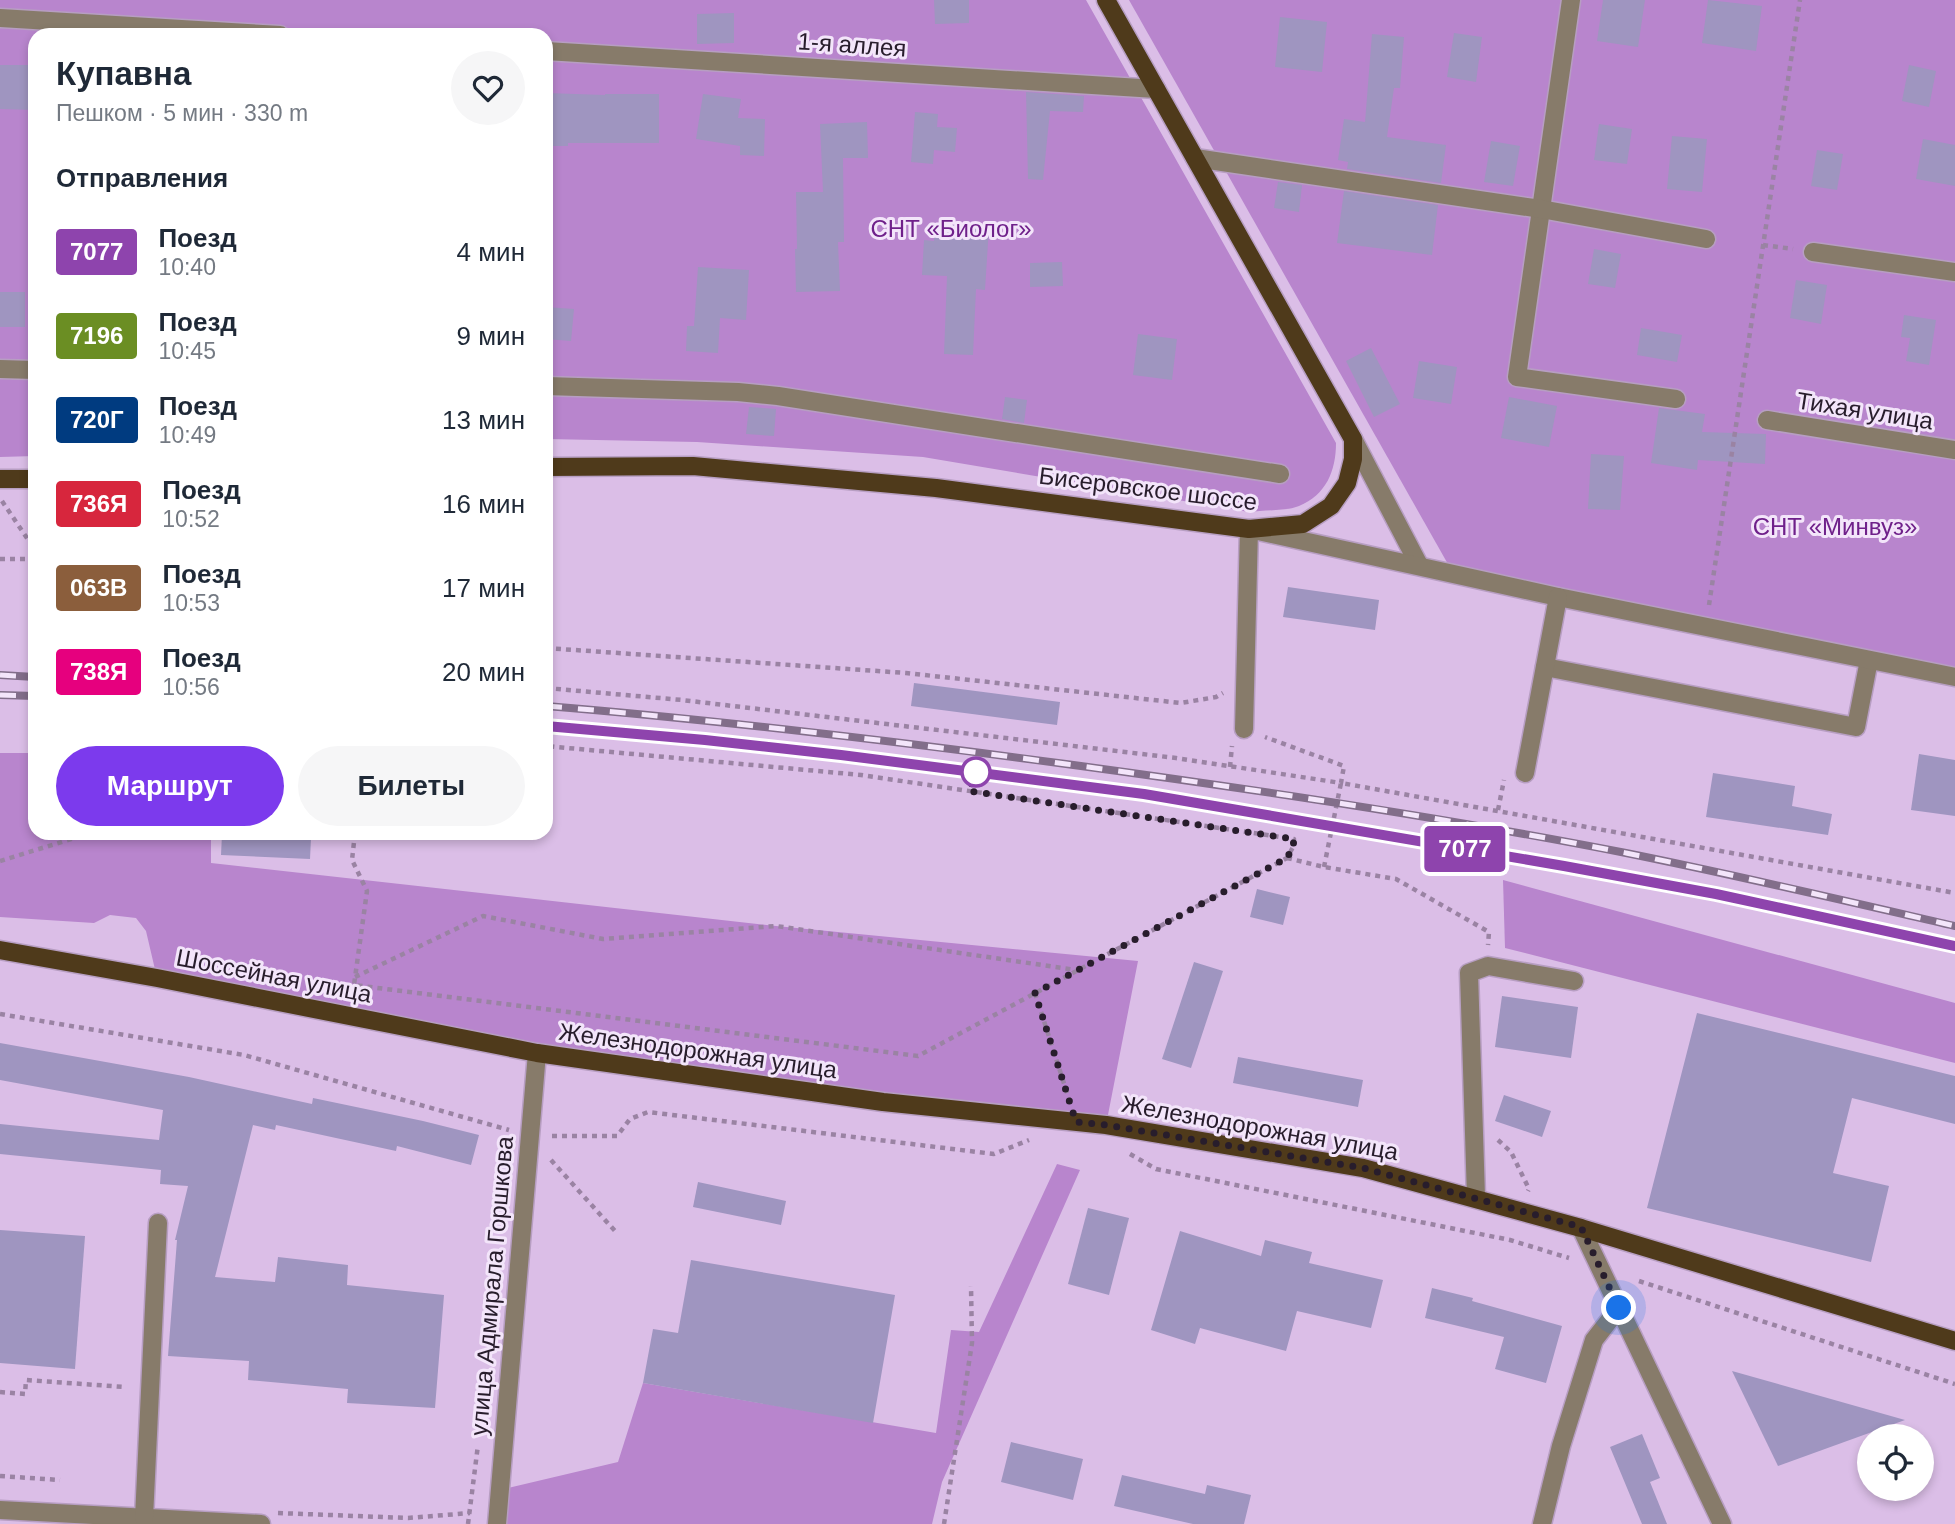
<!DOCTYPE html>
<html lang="ru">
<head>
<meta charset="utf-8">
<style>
  :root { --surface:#fff; --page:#f6f6f7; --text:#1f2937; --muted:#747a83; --accent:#7c3aed }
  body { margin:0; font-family:Arial,sans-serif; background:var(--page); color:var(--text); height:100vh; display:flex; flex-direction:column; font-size:26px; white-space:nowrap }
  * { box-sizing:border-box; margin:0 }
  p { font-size:23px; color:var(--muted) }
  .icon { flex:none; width:38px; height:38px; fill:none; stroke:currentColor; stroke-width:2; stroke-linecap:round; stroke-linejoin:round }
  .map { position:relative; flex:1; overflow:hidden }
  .side { position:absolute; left:28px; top:28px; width:525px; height:812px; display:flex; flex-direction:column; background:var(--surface); border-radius:21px; box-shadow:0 4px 10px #0003 }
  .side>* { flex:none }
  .badge { padding:0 14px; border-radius:5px; font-size:24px; line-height:46px }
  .fabs { position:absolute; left:1857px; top:1424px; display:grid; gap:14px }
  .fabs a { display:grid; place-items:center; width:77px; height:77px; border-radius:50%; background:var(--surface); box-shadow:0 4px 10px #0003; font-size:35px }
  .you { position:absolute; width:35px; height:35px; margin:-18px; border:5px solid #fff; border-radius:50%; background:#1a73e8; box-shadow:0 0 0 10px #1a73e833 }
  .map>.badge { position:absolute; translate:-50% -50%; box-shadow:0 0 0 4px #fff }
  h2 { padding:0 28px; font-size:26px; line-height:63px }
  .round { display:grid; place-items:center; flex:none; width:74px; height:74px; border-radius:37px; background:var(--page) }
  .summary { display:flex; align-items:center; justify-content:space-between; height:119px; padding:0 28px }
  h1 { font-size:33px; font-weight:600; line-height:52px }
  .primary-button { display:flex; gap:14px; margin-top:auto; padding:14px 28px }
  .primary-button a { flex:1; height:80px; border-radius:42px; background:var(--accent); color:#fff; font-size:28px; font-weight:600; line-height:80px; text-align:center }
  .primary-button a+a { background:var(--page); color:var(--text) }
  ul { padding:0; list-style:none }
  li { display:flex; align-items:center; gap:21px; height:84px; padding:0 28px }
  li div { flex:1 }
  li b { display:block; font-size:26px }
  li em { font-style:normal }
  li .badge { min-width:77px; font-weight:700; text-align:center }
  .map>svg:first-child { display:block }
  .green { fill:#b885cd }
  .building { fill:#9f95c0 }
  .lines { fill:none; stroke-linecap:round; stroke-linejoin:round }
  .minor-casing { stroke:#b79ec2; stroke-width:21 }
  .major-casing { stroke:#b79ec2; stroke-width:21 }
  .path { stroke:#9a83a3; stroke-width:4.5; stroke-dasharray:5 5; stroke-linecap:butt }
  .minor { stroke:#877b6a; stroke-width:18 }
  .major { stroke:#4f3a1b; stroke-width:18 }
  .rail-casing { stroke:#826e8a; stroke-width:8 }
  .rail { stroke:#f3e5fa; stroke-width:5; stroke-dasharray:16; stroke-linecap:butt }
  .line-casing { stroke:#fff; stroke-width:16 }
  .line { stroke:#8e44ad; stroke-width:10 }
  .walk { stroke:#281d2c; stroke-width:7; stroke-dasharray:0 12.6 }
  .stop-dot { fill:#fff; stroke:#8e44ad; stroke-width:3.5 }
  .labels { text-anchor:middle; stroke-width:6; stroke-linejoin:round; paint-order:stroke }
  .street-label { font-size:24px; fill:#281d2c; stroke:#f3e5fa }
  .park-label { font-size:24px; fill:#6f208a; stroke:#f3e5fa }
</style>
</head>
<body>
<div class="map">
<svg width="1955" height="1524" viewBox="0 0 1955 1524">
  <rect width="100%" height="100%" fill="#dbbee7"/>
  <g class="green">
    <path d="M0,0H1086L1336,443C1336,471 1326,495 1299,506C1287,511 1263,510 1249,512L923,457L697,442L546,439V35H35V456L0,457Z"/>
    <polygon points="1129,0 1955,0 1955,677 1453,573"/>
    <polygon points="0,753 35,753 35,833 211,833 211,863 776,926 1138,961 1106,1125 537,1053 157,978 146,931 136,918 110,915 94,923 0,917"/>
    <polygon points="1503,880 1955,1003 1955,1063 1505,948"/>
    <polygon points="1057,1164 1080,1170 942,1482 932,1524 498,1524 500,1490 618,1462 643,1383 936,1433 951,1330 979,1332"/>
  </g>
  <g class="building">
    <polygon points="934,0 969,0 969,23 935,24"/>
    <polygon points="1603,0 1645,0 1638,47 1597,41"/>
    <polygon points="1708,0 1762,6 1756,51 1702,43"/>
    <polygon points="734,13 734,43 697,44 697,14"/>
    <polygon points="1280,17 1327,22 1322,72 1275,67"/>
    <polygon points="1454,33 1482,37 1476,82 1447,77"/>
    <polygon points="1372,34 1404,37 1400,88 1394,88 1387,137 1446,145 1441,183 1347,169 1348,162 1338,160 1344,119 1365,122"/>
    <polygon points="0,65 35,65 35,110 0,109"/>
    <polygon points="1909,65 1936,71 1929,107 1902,101"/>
    <polygon points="1026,92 1084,96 1083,112 1050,111 1043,180 1028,179"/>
    <polygon points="546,93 605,95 605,94 659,94 659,143 568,143 568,146 546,146"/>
    <polygon points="703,94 741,99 738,118 765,119 764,156 740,155 740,146 696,139"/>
    <polygon points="915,112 938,114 937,127 957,128 955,152 934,150 933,164 911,162"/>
    <polygon points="867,122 868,158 843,158 844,242 838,242 840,291 796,292 795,249 797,249 796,192 823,192 820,124"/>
    <polygon points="1599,124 1632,129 1627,164 1594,160"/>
    <polygon points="1672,136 1707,139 1702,192 1667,189"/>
    <polygon points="1923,139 1955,145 1955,186 1916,179"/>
    <polygon points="1491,141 1520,146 1513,186 1484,182"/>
    <polygon points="1817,150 1843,154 1837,190 1811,186"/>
    <polygon points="1278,182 1302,185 1299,212 1274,208"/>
    <polygon points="1344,191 1438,205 1432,255 1337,243"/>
    <polygon points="934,224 989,227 985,290 976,289 973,355 944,354 947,276 922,275 924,240 934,241"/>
    <polygon points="1594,249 1621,254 1615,288 1588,284"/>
    <polygon points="1062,262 1063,286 1030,287 1030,263"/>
    <polygon points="698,267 749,270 746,320 720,318 718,353 686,351 687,326 694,326"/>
    <polygon points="1796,280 1827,285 1821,324 1790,318"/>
    <rect x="0" y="292" width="25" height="35"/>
    <polygon points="546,307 574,309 571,341 546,339"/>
    <polygon points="1904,315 1936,320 1929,365 1906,361 1910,338 1901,337"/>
    <polygon points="1641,328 1682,335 1677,362 1637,355"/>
    <polygon points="1138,334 1177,339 1172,380 1133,375"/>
    <polygon points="1371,348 1400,404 1374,417 1346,361"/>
    <polygon points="1419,361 1457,367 1451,404 1413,398"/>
    <polygon points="1005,397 1027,400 1024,423 1002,419"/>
    <polygon points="1509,397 1557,406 1549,447 1501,438"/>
    <polygon points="749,407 776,409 774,436 746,434"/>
    <polygon points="1659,408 1705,414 1702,432 1766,434 1765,464 1698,460 1697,470 1651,463"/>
    <polygon points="1591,454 1624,456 1620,510 1588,509"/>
    <polygon points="1288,587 1379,600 1375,630 1283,617"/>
    <polygon points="914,683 1060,702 1057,725 911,706"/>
    <polygon points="1919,754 1955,760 1955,816 1911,810"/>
    <polygon points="1713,773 1795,786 1792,806 1832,814 1828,835 1706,817"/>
    <polygon points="222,834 311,838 310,859 221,855"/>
    <polygon points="1257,889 1290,897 1283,925 1250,917"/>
    <polygon points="1194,962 1223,971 1191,1068 1162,1059"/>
    <polygon points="1502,996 1578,1007 1571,1058 1495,1047"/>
    <polygon points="1697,1013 1955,1076 1955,1124 1852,1098 1833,1173 1889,1186 1871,1262 1647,1208"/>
    <polygon points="0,1043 189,1077 312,1104 313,1098 423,1121 479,1135 471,1165 397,1146 396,1151 276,1125 275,1130 253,1125 215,1277 275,1282 278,1257 348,1265 347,1285 444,1295 435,1408 347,1403 348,1389 248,1380 249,1361 168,1356 177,1240 175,1240 188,1186 160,1184 161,1170 0,1154 0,1124 159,1140 163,1110 0,1080"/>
    <polygon points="1238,1057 1363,1080 1358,1107 1233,1083"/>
    <polygon points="1504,1095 1551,1111 1542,1137 1495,1121"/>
    <polygon points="698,1182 786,1201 781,1225 693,1207"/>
    <polygon points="1088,1208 1129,1218 1109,1295 1068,1284"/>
    <polygon points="0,1230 85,1236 75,1369 0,1363"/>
    <polygon points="1180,1231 1261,1256 1265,1240 1312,1252 1309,1263 1383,1280 1371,1328 1297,1311 1286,1351 1200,1328 1195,1344 1151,1330"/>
    <polygon points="691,1260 895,1295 873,1423 643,1383 653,1329 678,1333"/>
    <polygon points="1432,1288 1473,1298 1472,1301 1562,1326 1546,1383 1495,1369 1504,1337 1425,1318"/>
    <polygon points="1732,1371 1905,1420 1778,1466"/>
    <polygon points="1642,1434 1660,1478 1650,1482 1667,1524 1642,1524 1610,1447"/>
    <polygon points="1011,1442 1083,1459 1073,1500 1001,1482"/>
    <polygon points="1122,1475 1205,1494 1207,1485 1251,1495 1244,1524 1193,1524 1114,1506"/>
  </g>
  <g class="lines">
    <defs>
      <g id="minor">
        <polyline points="1571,0 1517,377 1676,399"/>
        <polyline points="0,18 280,35"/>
        <polyline points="546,51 1156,89"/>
        <polyline points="1195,158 1541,209 1706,239"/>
        <polyline points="1813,252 1955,272"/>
        <polyline points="0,369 35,370"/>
        <polyline points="546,386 738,392 778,396 1280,474"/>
        <polyline points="1767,420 1955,450"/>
        <polyline points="1353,439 1419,565"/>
        <polyline points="1545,667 1856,727 1869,660"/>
        <polyline points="1244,729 1249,529 1558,597 1955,677"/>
        <polyline points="1525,773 1558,597"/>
        <polyline points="1476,1197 1469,973 1488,966 1574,981"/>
        <polyline points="1581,1228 1722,1524"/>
        <polyline points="0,1510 261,1524"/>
        <polyline points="144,1518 158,1223"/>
        <polyline points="497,1524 537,1053"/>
        <polyline points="1542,1524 1561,1446 1594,1340 1619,1308"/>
      </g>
      <g id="major">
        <polyline points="546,467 693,466 936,488 1249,529 1303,524 1331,506 1347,483 1353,459 1353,439 1106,0"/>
        <polyline points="0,479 35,479"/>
        <polyline points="0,950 157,978 537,1053 883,1102 1106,1125 1363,1168 1581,1228 1955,1341"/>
      </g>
    </defs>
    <use href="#minor" class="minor-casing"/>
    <use href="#major" class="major-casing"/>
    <g class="path">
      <polyline points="1763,245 1793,249"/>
      <polyline points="2,501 35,550"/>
      <polyline points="0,559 35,559"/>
      <polyline points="1709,605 1800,0"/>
      <polyline points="546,648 906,673 1181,703 1216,697 1223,693"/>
      <polyline points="546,688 682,700 1176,758 1341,783 1344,766 1265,737"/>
      <polyline points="1230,767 1232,746"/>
      <polyline points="1498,810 1504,780"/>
      <polyline points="355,833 352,860 367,891 354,985 918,1056 1287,858 1293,847 1294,839 861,775 546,746"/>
      <polyline points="1287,858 1324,867 1396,879 1489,932 1488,945"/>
      <polyline points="0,861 91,833"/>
      <polyline points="1324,867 1341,783 1955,893"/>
      <polyline points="355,977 483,916 603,939 776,926 1076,970"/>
      <polyline points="1035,993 1069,1099"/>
      <polyline points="0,1014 244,1055 509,1130"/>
      <polyline points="552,1136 617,1136 630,1119 648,1112 994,1154 1029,1140"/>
      <polyline points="1498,1140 1511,1152 1529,1189 1528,1191"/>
      <polyline points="1130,1154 1156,1169 1510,1240 1569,1258"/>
      <polyline points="551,1160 615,1231"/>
      <polyline points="1639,1281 1955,1384"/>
      <polyline points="0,1392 25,1394 26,1380 125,1387"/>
      <polyline points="0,1476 60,1480"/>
      <polyline points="278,1513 408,1518 470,1513"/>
      <polyline points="468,1524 478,1445"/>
      <polyline points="944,1524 972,1343 971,1286"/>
    </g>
    <use href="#minor" class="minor"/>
    <use href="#major" class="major"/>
    <defs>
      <g id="rail">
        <polyline points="0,675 35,677"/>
        <polyline points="0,695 35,696"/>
        <path d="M546,706C720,720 893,741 1066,764C1253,789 1441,817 1626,853C1736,875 1846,901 1955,926"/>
        <polyline points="546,725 705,740 841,755 1145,794 1564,866 1716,894 1955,946"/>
      </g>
    </defs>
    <use href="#rail" class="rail-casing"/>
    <use href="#rail" class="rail"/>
  </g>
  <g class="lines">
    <defs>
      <polyline id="line" points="546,726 705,740 841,755 1144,794 1564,866 1716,894 1955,946"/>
    </defs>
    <use href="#line" class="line-casing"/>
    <use href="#line" class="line"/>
    <polyline class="walk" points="976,772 969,791 1294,839 1293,847 1287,858 1035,993 1076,1122 1106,1125 1363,1168 1581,1227 1619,1308"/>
  </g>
  <circle class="stop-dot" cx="976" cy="772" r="14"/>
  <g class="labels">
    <g class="street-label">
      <text transform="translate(852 45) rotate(4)" y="8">1-я аллея</text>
      <text transform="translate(1865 411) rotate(9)" y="8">Тихая улица</text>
      <text transform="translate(1148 489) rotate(7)" y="8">Бисеровское шоссе</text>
      <text transform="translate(274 976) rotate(11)" y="8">Шоссейная улица</text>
      <text transform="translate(698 1051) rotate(8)" y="8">Железнодорожная улица</text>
      <text transform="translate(1260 1128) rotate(10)" y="8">Железнодорожная улица</text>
      <text transform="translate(492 1286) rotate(-85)" y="8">улица Адмирала Горшкова</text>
    </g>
    <g class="park-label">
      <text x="951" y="237">СНТ «Биолог»</text>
      <text x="1835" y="535">СНТ «Минвуз»</text>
    </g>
  </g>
</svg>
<div class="fabs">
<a><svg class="icon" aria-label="locate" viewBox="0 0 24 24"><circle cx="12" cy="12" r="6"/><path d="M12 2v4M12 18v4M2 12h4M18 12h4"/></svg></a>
</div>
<div class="you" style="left:1619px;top:1308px"></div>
<b class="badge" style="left:1465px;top:849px;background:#8e44ad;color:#fff">7077</b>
<section class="side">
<div class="summary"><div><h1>Купавна</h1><p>Пешком · 5 мин · 330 m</p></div><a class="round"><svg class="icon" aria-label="heart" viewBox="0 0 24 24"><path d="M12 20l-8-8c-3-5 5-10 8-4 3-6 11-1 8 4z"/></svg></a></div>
<h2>Отправления</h2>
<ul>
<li><span class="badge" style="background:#8e44ad;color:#fff">7077</span><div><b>Поезд</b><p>10:40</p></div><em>4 мин</em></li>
<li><span class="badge" style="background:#6b8e23;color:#fff">7196</span><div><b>Поезд</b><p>10:45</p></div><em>9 мин</em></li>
<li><span class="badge" style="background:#003b80;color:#fff">720Г</span><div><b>Поезд</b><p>10:49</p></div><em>13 мин</em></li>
<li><span class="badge" style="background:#d7263d;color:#fff">736Я</span><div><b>Поезд</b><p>10:52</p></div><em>16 мин</em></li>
<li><span class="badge" style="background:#8b5e3c;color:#fff">063В</span><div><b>Поезд</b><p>10:53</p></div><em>17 мин</em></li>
<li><span class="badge" style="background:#e6007e;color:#fff">738Я</span><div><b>Поезд</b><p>10:56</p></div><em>20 мин</em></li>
</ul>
<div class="primary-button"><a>Маршрут</a><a>Билеты</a></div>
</section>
</div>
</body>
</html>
